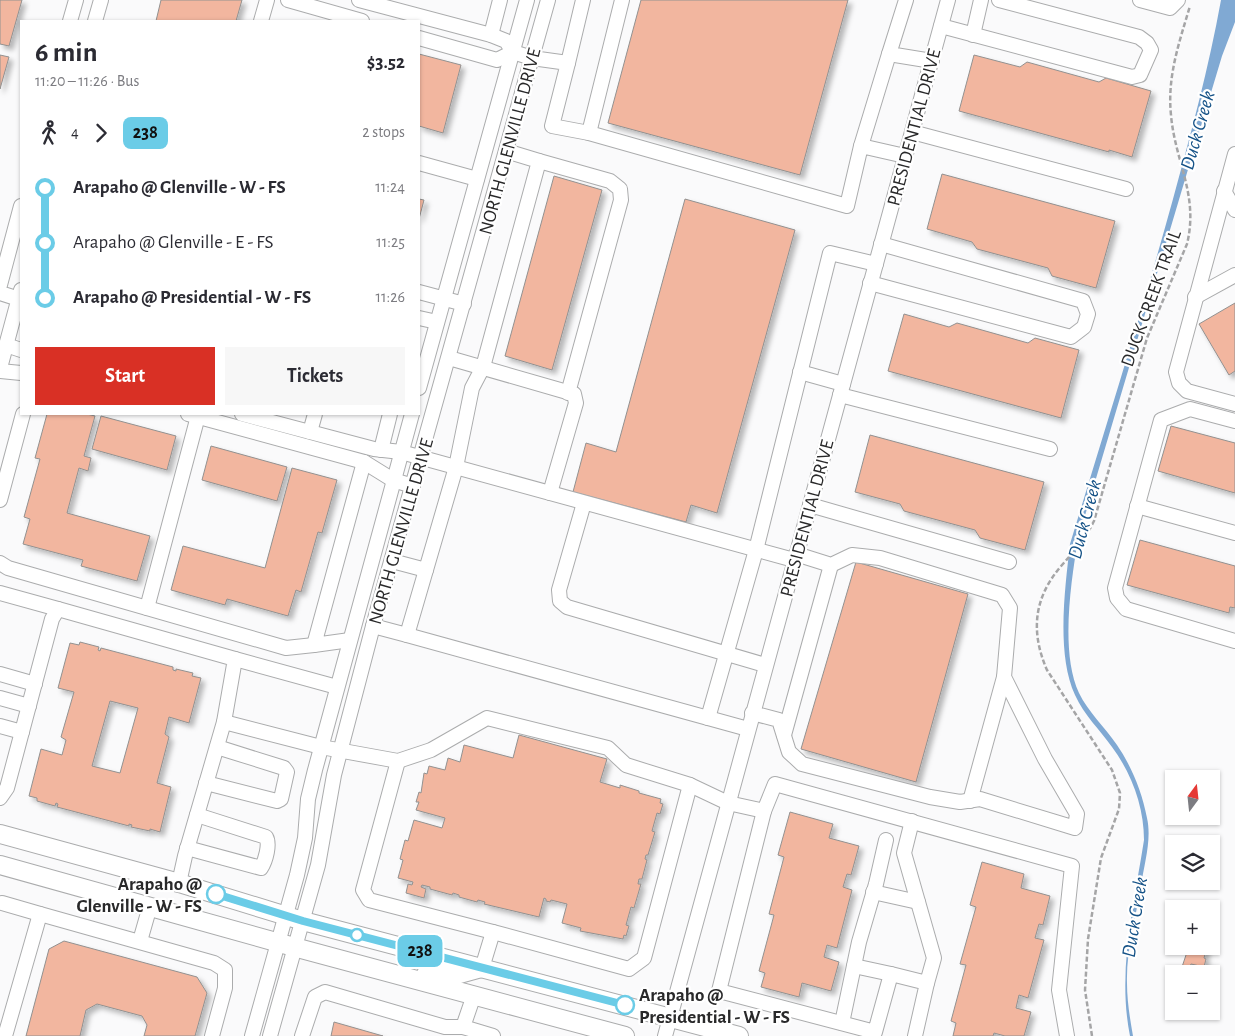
<!DOCTYPE html>
<html lang="en">
<head>
<meta charset="utf-8">
<style>
  :root { --surface:#fff; --page:#f7f7f7; --text:#2b2b33; --muted:#7c7c81; --accent:#d93025 }
  body { margin:0; font-family:"Alegreya Sans",sans-serif; background:var(--page); color:var(--text); height:100vh; display:flex; flex-direction:column; font-size:19px; white-space:nowrap }
  * { box-sizing:border-box; margin:0 }
  p { font-size:16px; color:var(--muted) }
  .icon { flex:none; width:28px; height:28px; fill:none; stroke:currentColor; stroke-width:2; stroke-linecap:round; stroke-linejoin:round }
  .map { position:relative; flex:1; overflow:hidden }
  .panel { position:absolute; left:20px; top:20px; width:400px; height:395px; display:flex; flex-direction:column; background:var(--surface); border-radius:0px; box-shadow:0 1px 4px #0004 }
  .panel>* { flex:none }
  .badge { padding:0 10px; border-radius:8px; font-size:18px; line-height:32px }
  .needle { width:32px; rotate:15deg }
  .tools { position:absolute; left:1165px; top:770px; display:grid; gap:10px }
  .tools a { display:grid; place-items:center; width:55px; height:55px; border-radius:0px; background:var(--surface); box-shadow:0 1px 4px #0004; font-size:25px }
  .map>.badge { position:absolute; translate:-50% -50%; box-shadow:0 0 0 2px #fff }
  .legs { display:flex; align-items:center; gap:8px; height:55px; padding:0 15px; font-size:16px }
  .legs p { margin-inline-start:auto }
  .summary { display:flex; align-items:center; justify-content:space-between; height:85px; padding:0 15px }
  h1 { font-size:28px; font-weight:600; line-height:38px }
  .primary-button { display:flex; gap:10px; margin-top:auto; padding:10px 15px }
  .primary-button a { flex:1; height:58px; border-radius:0px; background:var(--accent); color:#fff; font-size:20px; font-weight:600; line-height:58px; text-align:center }
  .primary-button a+a { background:var(--page); color:var(--text) }
  ul { padding:0 15px; list-style:none }
  li { display:flex; align-items:center; gap:18px; height:55px; font-size:19px }
  li i { display:grid; place-items:center; width:8px; height:100%; margin:0 6px; background:currentColor }
  li i::after { content:''; width:12px; height:12px; margin:-6px; border:4px solid; border-radius:50%; background:var(--surface) }
  li p { margin-inline-start:auto }
  li:first-child i { background:linear-gradient(#0000 50%,currentColor 0) }
  li:last-child i { background:linear-gradient(currentColor 50%,#0000 0) }
  .map>svg:first-child { display:block }
  .water { fill:#80a9d3 }
  .building { fill:#f2b69f; stroke:#929190; fill-rule:evenodd; filter:url(#shadow) }
  .lines { fill:none; stroke-linecap:round; stroke-linejoin:round }
  .minor-casing { stroke:#abacad; stroke-width:16 }
  .major-casing { stroke:#abacad; stroke-width:20 }
  .path { stroke:#a5a5a6; stroke-width:2.5; stroke-dasharray:5 2.5; stroke-linecap:butt }
  .minor { stroke:#fff; stroke-width:14 }
  .major { stroke:#fff; stroke-width:18 }
  .line-1-casing { stroke:#fff; stroke-width:11 }
  .line-1 { stroke:#6bcce7; stroke-width:8 }
  .stop-1-dot { fill:#fff; stroke:#6bcce7; stroke-width:2.5 }
  .labels { text-anchor:middle; stroke-width:4.5; stroke-linejoin:round; paint-order:stroke }
  .street-label { font-size:19px; fill:#29292a; stroke:#fff }
  .stop-label { font-size:19px; font-weight:bold; fill:#29292a; stroke:#fff; text-anchor:end }
  .water-label { font-size:20px; font-style:italic; fill:#155287; stroke:#fff }
</style>
</head>
<body>
<div class="map">
<svg width="1235" height="1036" viewBox="0 0 1235 1036">
  <defs>
    <filter id="shadow"><feDropShadow dx="4" dy="4" stdDeviation="2.5" flood-color="#0004"/></filter>
  </defs>
  <rect width="100%" height="100%" fill="#fafafb"/>
  <path class="water" d="M1221,0H1235V22L1222,56L1192,156L1078,539C1071,582 1060,652 1079,693C1088,712 1105,727 1117,745C1132,767 1142,792 1147,818C1152,840 1144,864 1141,886C1136,917 1126,951 1127,983C1127,1001 1130,1019 1133,1036H1130C1117,971 1134,904 1144,840C1144,807 1132,774 1112,747C1100,730 1084,715 1075,695C1056,654 1065,588 1070,544C1105,429 1141,315 1173,199C1191,133 1209,67 1221,0Z"/>
  <g class="building">
    <polygon points="0,0 22,0 9,46 0,44"/>
    <polygon points="161,0 242,0 236,21 156,21"/>
    <polygon points="641,0 848,0 800,175 608,123"/>
    <polygon points="419,54 461,65 443,133 419,126"/>
    <polygon points="0,55 9,57 0,89"/>
    <polygon points="974,55 1020,67 1027,62 1099,82 1106,78 1151,91 1132,157 1109,150 1109,152 959,111"/>
    <polygon points="942,174 1115,221 1096,288 1052,276 1048,268 977,249 972,242 927,229"/>
    <polygon points="554,176 602,190 552,370 505,356"/>
    <polygon points="419,199 424,200 419,219"/>
    <polygon points="685,199 795,230 717,513 691,505 686,522 573,492 586,443 616,452"/>
    <polygon points="1235,303 1235,371 1229,375 1199,324"/>
    <polygon points="904,314 949,327 957,323 1028,343 1035,338 1079,350 1061,418 888,371"/>
    <polygon points="47,414 87,414 95,416 84,456 91,458 88,471 79,468 67,513 150,536 137,581 81,566 83,560 23,544 30,519 24,517 40,459 35,458"/>
    <polygon points="101,416 176,436 167,470 92,449"/>
    <polygon points="1171,426 1235,443 1235,493 1158,471"/>
    <polygon points="870,435 1044,482 1025,550 980,538 975,530 904,511 900,504 855,492"/>
    <polygon points="211,446 287,467 277,501 202,480"/>
    <polygon points="292,468 337,480 322,533 318,532 301,592 296,590 288,616 227,599 225,605 171,590 183,546 265,568"/>
    <polygon points="1140,540 1235,566 1235,608 1230,607 1229,613 1127,585"/>
    <polygon points="856,562 968,594 916,782 801,749"/>
    <path d="M80,642L99,647L98,650L100,651L101,648L173,667V670L176,671V669L193,673L192,676L201,678L189,723L169,717L165,734L169,737L157,783L171,787L160,832L150,829V831L131,827L132,825L129,824V826L57,807L58,804L56,803L55,806L37,801V798L29,796L41,749L62,755L66,740L61,737L74,692L58,688L70,643L79,645ZM110,701L138,708L120,773L92,766Z"/>
    <polygon points="519,735 607,759 600,782 620,788 620,785 639,791 639,793 661,799 660,803 663,804 660,814 657,813 652,831 655,832 648,855 646,855 645,859 647,860 642,879 639,879 638,884 641,884 634,908 631,907 626,925 629,926 626,936 624,935 623,939 580,931 581,928 562,923 567,904 551,900 550,902 546,901 546,899 544,898 539,917 484,904 485,902 478,900 477,902 459,897 459,895 453,893 452,895 430,889 430,887 422,885 421,887 426,889 424,898 406,893 408,884 412,885 413,882 398,878 403,860 400,859 405,840 408,841 414,820 442,828 445,818 416,810 419,802 416,802 419,792 421,793 424,773 427,774 429,766 445,770 448,758 460,762 464,745 513,758"/>
    <polygon points="790,812 833,824 829,838 859,846 851,875 847,874 843,887 852,890 837,948 827,945 824,957 839,962 831,991 802,983 799,997 761,987 765,973 759,971 774,915 769,914 784,857 778,855"/>
    <polygon points="982,862 1024,874 1021,888 1050,896 1043,925 1039,924 1035,938 1044,940 1028,998 1019,995 1016,1008 1031,1012 1024,1036 1005,1036 994,1033 993,1036 953,1036 956,1023 951,1021 966,965 960,964 976,907 970,905"/>
    <polygon points="1182,903 1197,908 1196,909 1181,909"/>
    <polygon points="64,941 197,977 207,993 195,1036 144,1036 147,1025 142,1016 97,1004 86,1010 80,1036 26,1036 49,949"/>
    <polygon points="1189,946 1209,946 1207,947 1204,958 1206,959 1204,967 1191,964 1189,969 1182,967"/>
    <polygon points="334,1022 383,1036 331,1036"/>
  </g>
  <g class="lines">
    <defs>
      <g id="minor">
        <polyline points="288,0 362,21"/>
        <polyline points="359,0 491,35 506,41 513,52 532,58 568,63 552,126 589,133 847,206 861,146 905,156"/>
        <polyline points="906,0 889,54 932,61"/>
        <polyline points="1140,0 1170,8 1178,0"/>
        <polyline points="70,21 76,0"/>
        <polyline points="95,21 101,0"/>
        <polyline points="261,21 267,0"/>
        <polyline points="941,26 1132,77 1140,75 1151,50 1147,43 1139,37 999,0"/>
        <polyline points="491,35 500,0"/>
        <polyline points="973,35 981,0"/>
        <polyline points="419,38 497,60 513,52"/>
        <polyline points="568,63 583,0"/>
        <polyline points="912,132 1126,189"/>
        <polyline points="589,133 622,0"/>
        <polyline points="861,146 889,54"/>
        <polyline points="1235,154 1176,372 1179,383 1187,391 1235,404"/>
        <polyline points="539,161 610,181 620,189 621,200 568,393"/>
        <polyline points="419,163 477,179"/>
        <polyline points="1224,191 1235,210"/>
        <polyline points="870,283 1071,337 1084,327 1088,314 1083,301 881,244"/>
        <polyline points="0,285 21,206"/>
        <polyline points="419,292 464,304"/>
        <polyline points="0,293 19,299"/>
        <polyline points="1195,297 1235,275"/>
        <polyline points="419,318 437,322"/>
        <polyline points="6,345 21,350"/>
        <polyline points="449,358 574,394 576,403 550,493"/>
        <polyline points="0,368 21,290"/>
        <polyline points="0,371 21,373"/>
        <polyline points="800,372 843,384"/>
        <polyline points="419,388 527,0"/>
        <polyline points="840,395 1050,449"/>
        <polyline points="188,414 364,462 393,480 413,486"/>
        <polyline points="242,414 374,449 401,452 794,560"/>
        <polyline points="1235,421 1190,409 1161,420 1115,588 1117,598 1126,609 1235,641"/>
        <polyline points="310,432 315,414"/>
        <polyline points="381,450 390,414"/>
        <polyline points="0,500 23,414"/>
        <polyline points="584,503 559,590 560,601 567,607 765,665"/>
        <polyline points="810,505 1009,562"/>
        <polyline points="1137,506 1235,533"/>
        <polyline points="392,561 426,570"/>
        <polyline points="0,563 8,568 286,648 314,645"/>
        <polyline points="0,593 58,609"/>
        <polyline points="147,608 198,416"/>
        <polyline points="373,626 407,635 456,467 472,388 483,367 539,161 506,151"/>
        <polyline points="407,635 748,729"/>
        <polyline points="350,640 314,645 364,462"/>
        <polyline points="235,659 337,687"/>
        <polyline points="0,674 35,684"/>
        <polyline points="0,698 29,706"/>
        <polyline points="752,713 779,720 789,752 802,764 930,797 960,802 980,799 1075,828 1077,814 1045,759 1004,677 1010,608 1002,595 880,558 852,555 831,565 796,554"/>
        <polyline points="708,718 756,550 830,253 876,264"/>
        <polyline points="224,722 321,747 398,761 431,750 487,718 608,748 626,765 690,785 728,803 764,811 719,991 875,1032 891,974 927,983 915,1036"/>
        <polyline points="0,726 22,732"/>
        <polyline points="784,735 831,565"/>
        <polyline points="398,761 363,890 369,900 493,932 482,968"/>
        <polyline points="206,783 277,801 281,799 287,772 284,768 217,747"/>
        <polyline points="0,798 7,788 52,619 58,609 235,659 224,722 185,856 179,883"/>
        <polyline points="970,801 1004,677"/>
        <polyline points="764,811 775,784 1072,866 1059,990 1067,1036"/>
        <polyline points="912,821 904,853 934,958 927,983"/>
        <path d="M187,848L261,868C266,860 270,844 266,837L197,815"/>
        <polyline points="873,892 918,902"/>
        <polyline points="2,903 40,914"/>
        <polyline points="493,932 629,969 644,958 690,785"/>
        <polyline points="140,941 150,906"/>
        <polyline points="854,966 891,974"/>
        <polyline points="842,1023 859,942 876,884 886,840"/>
        <polyline points="463,1027 493,1036"/>
        <polyline points="5,1036 40,914 214,963 225,970 225,988 212,1036"/>
        <polyline points="252,1036 297,875 305,838 308,799 315,770 412,414"/>
        <polyline points="270,1036 318,865 334,775 373,626 548,0"/>
        <polyline points="302,1036 315,997 325,992 445,1027 463,1027 474,995"/>
        <polyline points="665,1036 948,0"/>
      </g>
      <g id="major">
        <polyline points="0,834 179,883 303,921 739,1036"/>
        <polyline points="0,865 294,947 625,1036"/>
        <polyline points="426,974 452,976 481,968"/>
      </g>
    </defs>
    <use href="#minor" class="minor-casing"/>
    <use href="#major" class="major-casing"/>
    <path class="path" d="M1092,1036L1085,990L1088,939L1101,858L1119,809L1120,793L1112,770L1047,670C1030,631 1034,597 1062,565C1076,549 1084,541 1094,521L1147,338L1187,244C1199,195 1175,162 1171,115C1167,77 1179,43 1190,6"/>
    <use href="#minor" class="minor"/>
    <use href="#major" class="major"/>
  </g>
  <g class="lines">
    <defs>
      <polyline id="line-1" points="216,894 303,921 625,1005"/>
    </defs>
    <use href="#line-1" class="line-1-casing"/>
    <use href="#line-1" class="line-1"/>
  </g>
  <g class="stop-1-dot">
    <circle cx="216" cy="894" r="9"/>
    <circle cx="357" cy="935" r="6"/>
    <circle cx="625" cy="1005" r="9"/>
  </g>
  <g class="labels">
    <g class="street-label">
      <text transform="translate(913 127) rotate(-75)" y="7">PRESIDENTIAL DRIVE</text>
      <text transform="translate(509 141) rotate(-75)" y="7">NORTH GLENVILLE DRIVE</text>
      <text transform="translate(1150 298) rotate(-70)" y="7">DUCK CREEK TRAIL</text>
      <text transform="translate(806 518) rotate(-75)" y="7">PRESIDENTIAL DRIVE</text>
      <text transform="translate(400 531) rotate(-74)" y="7">NORTH GLENVILLE DRIVE</text>
    </g>
    <g class="stop-label">
      <text x="202" y="890">Arapaho @<tspan x="202" dy="22">Glenville - W - FS</tspan></text>
      <text x="639" y="1001" text-anchor="start">Arapaho @<tspan x="639" dy="22">Presidential - W - FS</tspan></text>
    </g>
    <g class="water-label">
      <text transform="translate(1197 130) rotate(-74)" y="7">Duck Creek</text>
      <text transform="translate(1084 519) rotate(-75)" y="7">Duck Creek</text>
      <text transform="translate(1134 917) rotate(-81)" y="7">Duck Creek</text>
    </g>
  </g>
</svg>
<div class="tools">
<a><svg class="needle" viewBox="-14 -14 28 28"><path d="M0-13l5 13h-10z" fill="#e53935"/><path d="M0 13l5-13h-10z" fill="#7c7c81"/></svg></a>
<a><svg class="icon" aria-label="layers" viewBox="0 0 24 24"><path d="M12 4l9 5-9 5-9-5zM3 14l9 5 9-5"/></svg></a>
<a>+</a>
<a>−</a>
</div>
<b class="badge" style="left:420px;top:951px;background:#6bcce7;color:#111">238</b>
<section class="panel">
<div class="summary"><div><h1>6 min</h1><p>11:20 – 11:26 · Bus</p></div><b>$3.52</b></div>
<div class="legs"><svg class="icon" aria-label="walk" viewBox="0 0 24 24"><circle cx="13" cy="4" r="2"/><path d="M13 8l-2 6 4 7M11 14l-3 7M7 12l3-4h3l4 4"/></svg>4<svg class="icon" aria-label="forward" viewBox="0 0 24 24"><path d="M9 5l7 7-7 7"/></svg><b class="badge" style="background:#6bcce7;color:#111">238</b><p>2 stops</p></div>
<ul>
<li><i style="color:#6bcce7"></i><b>Arapaho @ Glenville - W - FS</b><p>11:24</p></li>
<li><i style="color:#6bcce7"></i><span>Arapaho @ Glenville - E - FS</span><p>11:25</p></li>
<li><i style="color:#6bcce7"></i><b>Arapaho @ Presidential - W - FS</b><p>11:26</p></li>
</ul>
<div class="primary-button"><a>Start</a><a>Tickets</a></div>
</section>
</div>
</body>
</html>
